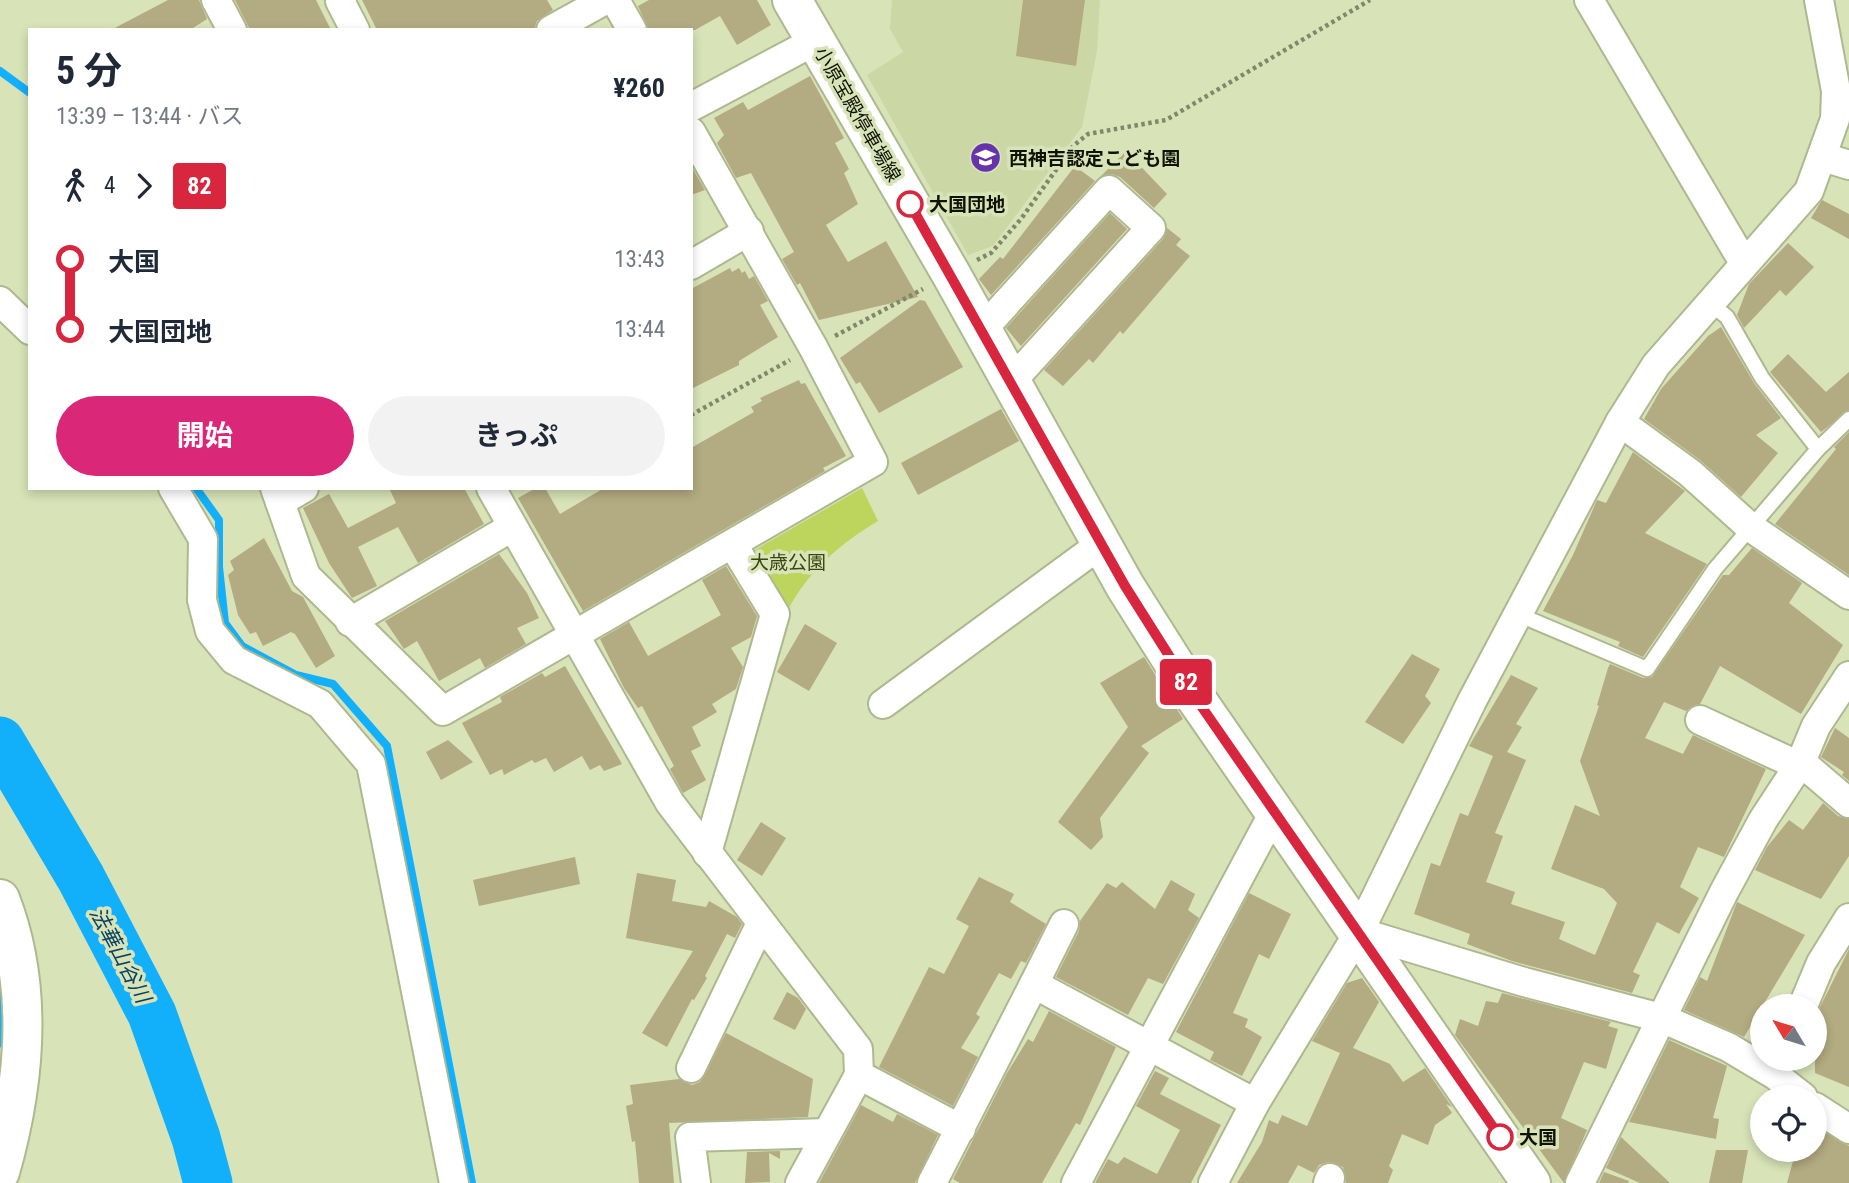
<!DOCTYPE html>
<html lang="ja">
<head>
<meta charset="utf-8">
<style>
  :root { --surface:#fff; --page:#f2f2f3; --text:#1f2937; --muted:#747a83; --accent:#db2777 }
  body { margin:0; font-family:"Roboto Condensed","Noto Sans JP",sans-serif; background:var(--page); color:var(--text); height:100vh; display:flex; flex-direction:column; font-size:26px; white-space:nowrap }
  * { box-sizing:border-box; margin:0 }
  p { font-size:23px; color:var(--muted) }
  .icon { flex:none; width:38px; height:38px; fill:none; stroke:currentColor; stroke-width:2; stroke-linecap:round; stroke-linejoin:round }
  .map { position:relative; flex:1; overflow:hidden }
  .panel { position:absolute; left:28px; top:28px; width:665px; height:462px; display:flex; flex-direction:column; background:var(--surface); border-radius:0px; box-shadow:0 4px 10px #0003 }
  .panel>* { flex:none }
  .badge { padding:0 14px; border-radius:5px; font-size:24px; line-height:46px }
  .needle { width:46px; rotate:308deg }
  .controls { position:absolute; left:1750px; top:994px; display:grid; gap:14px }
  .controls a { display:grid; place-items:center; width:77px; height:77px; border-radius:50%; background:var(--surface); box-shadow:0 4px 10px #0003; font-size:35px }
  .map>.badge { position:absolute; translate:-50% -50%; box-shadow:0 0 0 4px #fff }
  .legs { display:flex; align-items:center; gap:10px; height:77px; padding:0 28px; font-size:23px }
  .legs p { margin-inline-start:auto }
  .overview { display:flex; align-items:center; justify-content:space-between; height:119px; padding:0 28px }
  h1 { font-size:38px; font-weight:700; line-height:52px }
  .cta { display:flex; gap:14px; margin-top:auto; padding:14px 28px }
  .cta a { flex:1; height:80px; border-radius:42px; background:var(--accent); color:#fff; font-size:28px; font-weight:700; line-height:80px; text-align:center }
  .cta a+a { background:var(--page); color:var(--text) }
  ul { padding:0 28px; list-style:none }
  li { display:flex; align-items:center; gap:24px; height:70px; font-size:26px }
  li i { display:grid; place-items:center; width:10px; height:100%; margin:0 9px; background:currentColor }
  li i::after { content:''; width:18px; height:18px; margin:-9px; border:5px solid; border-radius:50%; background:var(--surface) }
  li p { margin-inline-start:auto }
  li:first-child i { background:linear-gradient(#0000 50%,currentColor 0) }
  li:last-child i { background:linear-gradient(currentColor 50%,#0000 0) }
  .map>svg:first-child { display:block }
  .built { fill:#cbd8a5 }
  .green { fill:#bdd55c }
  .lines { fill:none; stroke-linecap:round; stroke-linejoin:round }
  .stream { stroke:#12affb; stroke-width:8 }
  .river { stroke:#12affb; stroke-width:49 }
  .building { fill:#b3ab81 }
  .service-casing { stroke:#aeb88f; stroke-width:18 }
  .minor-casing { stroke:#aeb88f; stroke-width:32 }
  .secondary-casing { stroke:#aeb88f; stroke-width:42 }
  .path { stroke:#81886a; stroke-width:4.5; stroke-dasharray:3.5 3.5; stroke-linecap:butt }
  .service { stroke:#fff; stroke-width:14 }
  .minor { stroke:#fff; stroke-width:28 }
  .secondary { stroke:#fff; stroke-width:38 }
  .line-1-casing { stroke:#fff; stroke-width:16 }
  .line-1 { stroke:#d7263d; stroke-width:10 }
  .stop-1-dot { fill:#fff; stroke:#d7263d; stroke-width:3.5 }
  .labels { text-anchor:middle; stroke-width:7; stroke-linejoin:round; paint-order:stroke }
  .street-label { font-size:19px; fill:#0f1204; stroke:#d8e3b8 }
  .poi-label { font-size:19px; font-weight:bold; fill:#0f1204; stroke:#d8e3b8; text-anchor:start }
  .stop-label { font-size:19px; font-weight:bold; fill:#0f1204; stroke:#d8e3b8; text-anchor:start }
  .park-label { font-size:19px; fill:#3b450f; stroke:#d8e3b8 }
  .water-label { font-size:21px; font-style:italic; fill:#0a4261; stroke:#d8e3b8 }
</style>
</head>
<body>
<div class="map">
<svg width="1849" height="1183" viewBox="0 0 1849 1183">
  <rect width="100%" height="100%" fill="#d8e3b8"/>
  <polygon class="built" points="892,0 1100,0 1097,51 1082,127 993,246 968,255 867,75 903,52 890,29"/>
  <path class="green" d="M862,488L878,521C841,543 808,571 788,610L753,551Z"/>
  <g class="lines">
    <g class="stream">
      <polyline points="0,71 30,93"/>
      <polyline points="196,488 219,520 219,567 225,623 242,646 296,675 333,684 387,746 472,1183"/>
      <polyline points="0,984 3,1044"/>
    </g>
    <polyline class="river" points="0,741 81,878 152,1014 196,1138 208,1183"/>
  </g>
  <g class="building">
    <polygon points="168,0 199,0 207,19 190,30 111,30"/>
    <polygon points="235,0 316,0 331,30 250,30"/>
    <polygon points="362,0 547,0 553,10 537,21 534,30 377,30"/>
    <polygon points="649,0 757,0 771,25 737,45 720,16 695,30 649,30 638,6"/>
    <polygon points="1023,0 1085,0 1076,66 1016,56"/>
    <polygon points="810,76 844,138 835,143 849,169 844,173 858,204 826,225 848,262 886,241 918,297 819,320 800,283 797,285 782,259 794,252 751,173 736,178 717,143 724,135 714,118 743,102 748,110"/>
    <polygon points="1126,151 1167,194 1154,208 1120,177 1112,174 1099,178"/>
    <polygon points="691,166 705,190 691,195"/>
    <polygon points="1075,166 1095,181 991,295 979,279 1000,257 1003,259"/>
    <polygon points="1822,200 1849,214 1849,239 1811,218"/>
    <polygon points="1110,213 1127,229 1021,346 1006,328"/>
    <polygon points="1167,228 1181,239 1176,245 1190,256 1123,334 1120,331 1093,363 1089,359 1063,386 1044,370 1163,239"/>
    <polygon points="1788,243 1814,267 1786,296 1780,290 1744,328 1737,315 1749,284"/>
    <polygon points="730,268 732,272 739,268 742,273 745,271 749,279 754,276 768,301 760,305 778,337 739,361 739,365 691,389 691,289"/>
    <polygon points="920,300 925,301 963,367 879,413 860,382 856,384 840,358"/>
    <polygon points="1721,327 1754,383 1781,418 1756,435 1778,453 1741,497 1700,460 1644,419 1661,389 1708,336"/>
    <polygon points="1788,354 1826,392 1849,372 1849,410 1821,432 1770,372"/>
    <polygon points="799,380 801,384 805,383 846,456 823,468 825,471 583,611 518,498 536,488 545,488 560,514 604,488 691,488 691,448 754,412 751,407 762,401 760,398"/>
    <polygon points="1001,409 1019,441 918,495 901,463"/>
    <polygon points="1849,432 1849,575 1775,524 1836,449 1834,447"/>
    <polygon points="1633,452 1685,491 1645,533 1707,564 1643,657 1618,646 1620,642 1543,611 1573,555 1597,500 1606,503"/>
    <polygon points="389,488 464,488 484,524 418,563 398,527 358,547 377,586 352,598 329,563 303,508 329,494 348,528 396,503"/>
    <polygon points="264,538 292,591 303,597 335,656 316,668 295,634 291,632 263,646 256,632 250,634 238,615 228,575 234,570 230,561"/>
    <polygon points="1752,548 1802,583 1789,603 1843,645 1801,714 1720,666 1700,704 1686,711 1664,702 1645,738 1683,754 1693,735 1766,769 1724,857 1698,847 1680,887 1699,898 1679,934 1657,922 1633,972 1640,975 1632,993 1512,961 1467,944 1470,934 1414,914 1431,863 1440,866 1460,813 1468,816 1493,756 1469,746 1511,675 1538,688 1516,724 1522,727 1507,752 1526,760 1495,833 1503,836 1486,882 1515,892 1511,904 1565,922 1559,939 1595,955 1617,903 1604,889 1551,869 1575,805 1600,816 1580,761 1599,706 1597,705 1608,668 1610,664 1643,678 1652,677 1723,575 1729,575"/>
    <polygon points="499,554 527,593 539,618 517,628 526,644 485,668 480,658 439,681 417,641 404,649 385,621"/>
    <polygon points="726,566 757,616 751,637 731,648 743,667 736,689 712,704 717,712 692,727 701,746 691,751 706,780 683,793 670,769 674,766 642,706 638,708 624,688 600,639 629,622 648,656 721,615 702,580"/>
    <polygon points="805,624 837,643 809,691 777,672"/>
    <polygon points="1412,654 1440,669 1425,696 1431,703 1403,744 1365,722"/>
    <polygon points="1144,657 1183,719 1141,746 1149,753 1100,818 1103,837 1091,850 1058,822 1128,727 1100,683"/>
    <polygon points="565,666 622,764 604,771 600,765 590,770 582,756 554,772 546,758 535,763 532,760 504,775 502,769 490,775 462,723 502,702 500,697 542,673 545,677"/>
    <polygon points="1835,728 1849,738 1849,781 1842,775 1844,772 1821,757"/>
    <polygon points="448,740 473,762 441,780 426,752"/>
    <polygon points="1823,803 1838,816 1849,819 1849,856 1821,899 1755,870 1767,847 1789,820 1803,830"/>
    <polygon points="761,822 786,838 762,876 737,860"/>
    <polygon points="575,857 580,884 479,906 473,880"/>
    <polygon points="637,873 676,880 672,901 706,907 709,901 737,917 742,924 735,938 727,934 705,976 707,978 694,1000 692,999 667,1047 642,1033 693,951 626,938"/>
    <polygon points="979,877 1014,894 1010,902 1046,924 1026,963 1021,961 1011,979 999,973 976,1014 980,1017 961,1048 978,1057 953,1106 879,1067 929,967 944,974 969,926 956,919"/>
    <polygon points="1171,880 1195,894 1188,910 1199,918 1163,984 1148,978 1128,1015 1056,977 1079,931 1080,921 1107,883 1116,888 1122,882 1155,909"/>
    <polygon points="1249,893 1291,914 1269,959 1259,954 1233,1013 1248,1019 1245,1027 1262,1037 1242,1076 1210,1060 1214,1052 1176,1032"/>
    <polygon points="1737,902 1805,935 1744,1037 1684,1010 1700,977 1707,981"/>
    <polygon points="1849,949 1849,1087 1815,1073 1815,1017"/>
    <polygon points="1362,978 1379,1002 1353,1048 1390,1064 1403,1082 1425,1068 1452,1107 1446,1104 1452,1113 1435,1125 1428,1145 1402,1134 1389,1166 1393,1170 1388,1183 1346,1183 1343,1167 1328,1162 1319,1165 1314,1173 1298,1165 1288,1183 1237,1183 1262,1142 1269,1120 1278,1124 1282,1115 1307,1126 1340,1053 1312,1041 1347,983"/>
    <polygon points="787,992 798,998 806,1009 795,1030 773,1019"/>
    <polygon points="1502,993 1611,1022 1608,1026 1618,1029 1606,1069 1584,1062 1561,1118 1587,1130 1564,1183 1455,1035 1460,1019 1478,1026 1486,1001 1498,1003"/>
    <polygon points="1049,1011 1116,1047 1080,1125 1076,1123 1042,1183 960,1183 953,1179 1007,1073 1028,1039 1033,1042"/>
    <polygon points="726,1033 813,1079 808,1117 669,1123 674,1183 639,1183 635,1141 632,1142 626,1106 633,1104 630,1085 679,1079 692,1085 700,1082"/>
    <polygon points="1669,1040 1727,1066 1713,1118 1719,1119 1716,1139 1629,1122"/>
    <polygon points="1155,1071 1169,1078 1160,1094 1221,1125 1191,1183 1095,1183 1108,1159 1118,1164 1124,1157 1157,1174 1180,1130 1136,1106"/>
    <polygon points="861,1105 893,1122 897,1114 938,1135 915,1183 819,1183"/>
    <polygon points="1815,1127 1849,1146 1849,1183 1787,1183 1796,1150 1815,1150"/>
    <polygon points="1621,1137 1670,1183 1640,1183 1606,1168"/>
    <polygon points="1716,1150 1748,1150 1742,1183 1709,1183"/>
    <polygon points="780,1151 780,1159 769,1153 770,1182 745,1183 747,1152"/>
    <polygon points="1604,1172 1629,1181 1628,1183 1599,1183"/>
  </g>
  <g class="lines">
    <defs>
      <g id="service">
        <polyline points="1710,303 1727,317 1762,378 1818,449"/>
        <polyline points="1517,614 1647,669 1715,569 1818,449 1849,419"/>
      </g>
      <g id="minor">
        <polyline points="216,0 232,30"/>
        <polyline points="342,0 340,1 355,30"/>
        <polyline points="615,0 632,30"/>
        <polyline points="1589,0 1744,263"/>
        <polyline points="551,30 605,0"/>
        <polyline points="691,107 815,41"/>
        <polyline points="1823,157 1849,165"/>
        <polyline points="691,265 749,231"/>
        <polyline points="0,301 30,330"/>
        <polyline points="982,330 1109,190 1151,228 1010,383"/>
        <polyline points="1620,422 1690,473 1750,527 1849,595"/>
        <polyline points="173,488 203,539 202,600 210,631 234,660 320,704 371,764 454,1183"/>
        <polyline points="275,488 306,576 443,711 873,462 813,347 691,132"/>
        <polyline points="491,488 670,803 858,1049 859,1075 961,1129"/>
        <polyline points="280,502 304,488"/>
        <polyline points="350,622 512,527"/>
        <polyline points="883,704 1101,544"/>
        <polyline points="1700,720 1799,766"/>
        <polyline points="1801,762 1849,803"/>
        <polyline points="707,853 775,614 733,545"/>
        <polyline points="1359,932 1524,982 1661,1018 1728,1047 1775,1075 1803,1097"/>
        <polyline points="1034,984 1064,924"/>
        <polyline points="1803,1006 1821,963 1849,918"/>
        <polyline points="691,1068 761,923"/>
        <polyline points="1815,1107 1849,1129"/>
        <polyline points="696,1183 690,1137 827,1133"/>
        <polyline points="800,1183 859,1075"/>
        <polyline points="932,1183 1034,984 1255,1103"/>
        <polyline points="1076,1183 1274,812"/>
        <polyline points="1213,1183 1255,1103 1359,932 1472,701 1620,422 1656,365 1809,191 1835,119 1836,91 1819,0"/>
        <polyline points="1328,1183 1330,1178"/>
        <polyline points="1580,1183 1724,892 1763,820 1801,762 1816,726 1849,676"/>
      </g>
      <g id="secondary">
        <polyline points="792,0 951,274 1125,586 1197,700 1531,1183"/>
        <path d="M0,899C34,986 25,1084 0,1172"/>
      </g>
    </defs>
    <use href="#service" class="service-casing"/>
    <use href="#minor" class="minor-casing"/>
    <use href="#secondary" class="secondary-casing"/>
    <g class="path">
      <polyline points="977,260 991,253 1021,219 1073,146 1088,134 1166,120 1370,0"/>
      <polyline points="835,336 923,289"/>
      <polyline points="691,415 790,360"/>
    </g>
    <use href="#service" class="service"/>
    <use href="#minor" class="minor"/>
    <use href="#secondary" class="secondary"/>
  </g>
  <g class="lines">
    <defs>
      <polyline id="line-1" points="910,204 1125,586 1197,700 1500,1137"/>
    </defs>
    <use href="#line-1" class="line-1-casing"/>
    <use href="#line-1" class="line-1"/>
  </g>
  <defs>
    <symbol id="school-disc" viewBox="-11 -11 22 22"><circle r="9.5" fill="#6733aa" stroke="#d8e3b8"/><path d="M0-5L7-2L0 1L-7-2ZM-4 1L0 2.5L4 1V4Q0 6-4 4Z" fill="#fff"/></symbol>
  </defs>
  <g fill-rule="evenodd">
    <use href="#school-disc" x="968" y="140" width="35" height="35"/>
  </g>
  <g class="stop-1-dot">
    <circle cx="910" cy="204" r="12"/>
    <circle cx="1500" cy="1137" r="12"/>
  </g>
  <g class="labels">
    <g class="street-label">
      <text transform="translate(858 114) rotate(60)" y="7">小原宝殿停車場線</text>
    </g>
    <g class="poi-label">
      <text x="1009" y="165">西神吉認定こども園</text>
    </g>
    <g class="stop-label">
      <text x="929" y="211">大国団地</text>
      <text x="1519" y="1144">大国</text>
    </g>
    <g class="park-label">
      <text x="788" y="569">大歳公園</text>
    </g>
    <g class="water-label">
      <text transform="translate(120 955) rotate(62)" y="7">法華山谷川</text>
    </g>
  </g>
</svg>
<div class="controls">
<a><svg class="needle" viewBox="-14 -14 28 28"><path d="M0-13l5 13h-10z" fill="#e53935"/><path d="M0 13l5-13h-10z" fill="#747a83"/></svg></a>
<a><svg class="icon" aria-label="locate" viewBox="0 0 24 24"><circle cx="12" cy="12" r="6"/><path d="M12 2v4M12 18v4M2 12h4M18 12h4"/></svg></a>
</div>
<b class="badge" style="left:1186px;top:682px;background:#d7263d;color:#fff">82</b>
<section class="panel">
<div class="overview"><div><h1>5 分</h1><p>13:39 – 13:44 · バス</p></div><b>¥260</b></div>
<div class="legs"><svg class="icon" aria-label="walk" viewBox="0 0 24 24"><circle cx="13" cy="4" r="2"/><path d="M13 8l-2 6 4 7M11 14l-3 7M7 12l3-4h3l4 4"/></svg>4<svg class="icon" aria-label="forward" viewBox="0 0 24 24"><path d="M9 5l7 7-7 7"/></svg><b class="badge" style="background:#d7263d;color:#fff">82</b></div>
<ul>
<li><i style="color:#d7263d"></i><b>大国</b><p>13:43</p></li>
<li><i style="color:#d7263d"></i><b>大国団地</b><p>13:44</p></li>
</ul>
<div class="cta"><a>開始</a><a>きっぷ</a></div>
</section>
</div>
</body>
</html>
